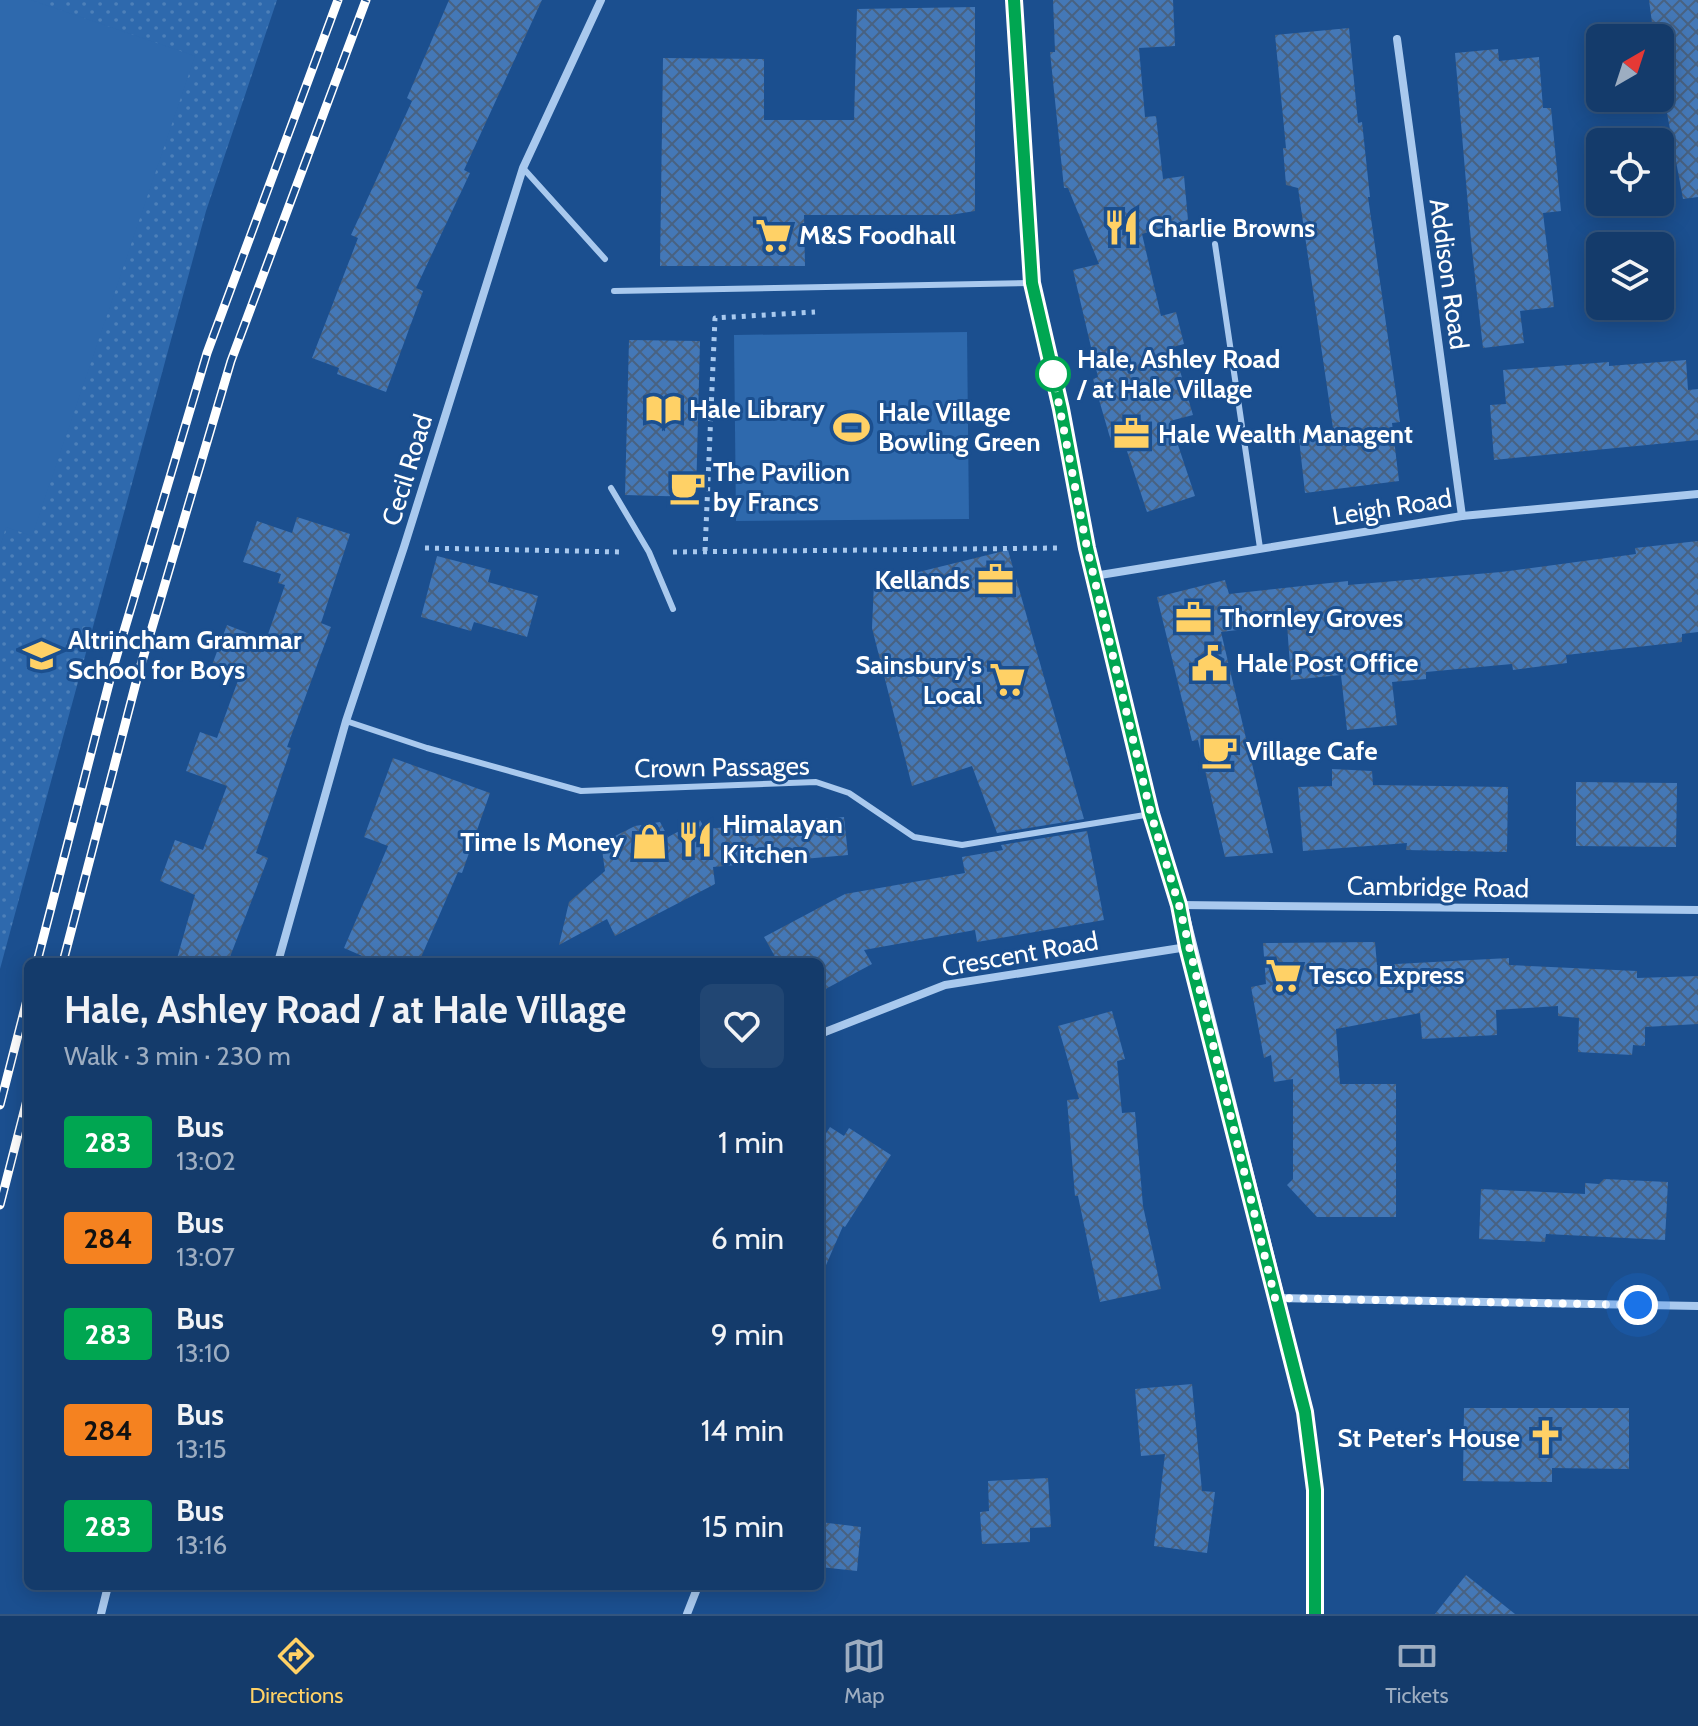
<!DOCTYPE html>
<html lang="en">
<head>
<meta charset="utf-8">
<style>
  :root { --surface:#143b6b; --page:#214673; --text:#f1f3f6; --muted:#9dadc1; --line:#33557e; --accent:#ffd166 }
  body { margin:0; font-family:Cabin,sans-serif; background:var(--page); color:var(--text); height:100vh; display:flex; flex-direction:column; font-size:30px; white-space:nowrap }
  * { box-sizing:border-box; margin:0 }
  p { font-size:26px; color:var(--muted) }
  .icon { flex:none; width:44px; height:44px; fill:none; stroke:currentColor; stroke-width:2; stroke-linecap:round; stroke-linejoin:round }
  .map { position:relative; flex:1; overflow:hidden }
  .panel { position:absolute; left:24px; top:958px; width:800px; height:632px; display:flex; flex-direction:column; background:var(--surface); border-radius:12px; box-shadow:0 4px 20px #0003,0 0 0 2px var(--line) }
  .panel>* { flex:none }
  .badge { padding:0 16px; border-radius:6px; font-size:28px; line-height:52px }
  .needle { width:52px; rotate:39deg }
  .controls { position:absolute; left:1586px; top:24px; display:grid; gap:16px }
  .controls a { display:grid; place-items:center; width:88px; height:88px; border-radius:12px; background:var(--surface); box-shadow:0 4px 20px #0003,0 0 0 2px var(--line); font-size:40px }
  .you { position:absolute; width:40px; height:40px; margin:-20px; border:6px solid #fff; border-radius:50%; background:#1a73e8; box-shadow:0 0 0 12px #1a73e833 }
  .map>.badge { position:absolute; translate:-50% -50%; box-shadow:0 0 0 4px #fff }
  .round { display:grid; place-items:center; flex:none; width:84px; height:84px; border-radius:12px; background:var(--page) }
  .summary { display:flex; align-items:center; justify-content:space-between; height:136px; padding:0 40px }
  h1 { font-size:38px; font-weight:700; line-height:60px }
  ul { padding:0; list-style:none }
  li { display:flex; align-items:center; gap:24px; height:96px; padding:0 40px }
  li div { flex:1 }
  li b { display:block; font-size:30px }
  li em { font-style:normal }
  li .badge { min-width:88px; font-weight:700; text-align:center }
  .tab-bar { display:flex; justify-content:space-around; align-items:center; height:112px; border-top:2px solid var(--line); background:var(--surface); font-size:22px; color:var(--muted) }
  .tab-bar a { display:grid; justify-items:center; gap:4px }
  .tab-bar .active { color:var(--accent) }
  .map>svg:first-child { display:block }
  .grass { fill:url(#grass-dots) }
  .garden { fill:#2e69ad }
  .building { fill:url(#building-cross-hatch) }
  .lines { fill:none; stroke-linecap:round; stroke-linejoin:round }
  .path { stroke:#a9c9ee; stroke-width:5; stroke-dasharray:4 6; stroke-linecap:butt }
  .service { stroke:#a9c9ee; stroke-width:6 }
  .minor { stroke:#a9c9ee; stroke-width:8 }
  .secondary { stroke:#d6e6fa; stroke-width:16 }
  .rail-casing { stroke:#fff; stroke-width:9 }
  .rail { stroke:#1b4f8f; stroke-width:6; stroke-dasharray:18; stroke-linecap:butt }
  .line-casing { stroke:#fff; stroke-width:18 }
  .line { stroke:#00a651; stroke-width:12 }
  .walk { stroke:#fff; stroke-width:8; stroke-dasharray:0 14.4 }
  .stop-dot { fill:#fff; stroke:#00a651; stroke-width:4 }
  .labels { text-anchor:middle; stroke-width:6; stroke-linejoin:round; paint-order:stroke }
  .poi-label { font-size:26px; font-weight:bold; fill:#fff; stroke:#1b4f8f; text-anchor:start }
  .street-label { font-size:26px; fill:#fff; stroke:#1b4f8f }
  .stop-label { font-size:26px; font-weight:bold; fill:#fff; stroke:#1b4f8f; text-anchor:start }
</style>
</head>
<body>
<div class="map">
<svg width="1698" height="1614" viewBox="0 0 1698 1614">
  <defs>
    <pattern id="grass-dots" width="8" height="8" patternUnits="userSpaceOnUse" patternTransform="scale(2)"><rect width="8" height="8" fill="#2e69ad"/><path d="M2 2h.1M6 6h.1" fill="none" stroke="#4d80b9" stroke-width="1.8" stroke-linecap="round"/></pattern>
    <pattern id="building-cross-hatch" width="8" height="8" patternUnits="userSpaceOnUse" patternTransform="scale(2)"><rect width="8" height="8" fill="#4478b7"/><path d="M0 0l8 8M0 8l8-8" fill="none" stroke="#486282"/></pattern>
  </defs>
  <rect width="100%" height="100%" fill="#1b4f8f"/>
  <polygon class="grass" points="0,0 277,0 206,211 0,969"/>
  <g class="garden">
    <polygon points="0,0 31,0 195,56 32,536 6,527 0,547"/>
    <polygon points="967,332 969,519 736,521 734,335"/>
  </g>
  <g class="building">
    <polygon points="449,0 542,0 464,170 470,173 416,288 423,291 386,392 337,374 339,368 312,358 358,238 351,235 412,101 407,98"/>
    <polygon points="1053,0 1173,0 1175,46 1139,48 1145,117 1156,116 1163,179 1184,176 1188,220 1142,234 1161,316 1176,312 1184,344 1173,347 1193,415 1170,421 1195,496 1147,512 1125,445 1113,448 1093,379 1098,377 1073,270 1099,264 1068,188 1064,188 1050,52 1055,52"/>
    <polygon points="1649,0 1698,0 1698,197 1683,199 1667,113 1660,113 1660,38 1654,38"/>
    <polygon points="975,7 975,211 950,215 804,215 805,266 660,266 663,58 764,59 764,120 854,120 857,9"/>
    <polygon points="1349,28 1358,123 1362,122 1370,197 1368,197 1400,422 1392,423 1399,481 1305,493 1299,439 1334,435 1298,188 1286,185 1283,148 1286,148 1275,35"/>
    <polygon points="1498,49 1499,61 1539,57 1543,108 1551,108 1561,211 1543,213 1554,307 1520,311 1524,343 1483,348 1471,241 1455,53"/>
    <polygon points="629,340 700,341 696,497 625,495"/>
    <polygon points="1686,360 1688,390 1698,389 1698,440 1494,460 1490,405 1506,404 1503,370 1609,362 1609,366"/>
    <polygon points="297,517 350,534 321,623 331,627 287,747 291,748 256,853 268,858 228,962 176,962 195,895 160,881 175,840 203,850 227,786 186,771 200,732 217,738 240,675 212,665 227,625 266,640 285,585 278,583 281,574 243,562 257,521 292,533"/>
    <polygon points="1698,541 1698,632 1682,634 1682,642 1566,655 1567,663 1513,670 1512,664 1426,672 1426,679 1392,682 1397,725 1347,730 1341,675 1291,680 1287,624 1221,632 1273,853 1225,857 1198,740 1192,741 1157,597 1225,580 1229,594 1348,581 1348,585 1501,572 1636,554 1635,548"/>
    <polygon points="1008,550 1084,819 997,833 972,766 912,786 872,628 874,583"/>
    <polygon points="437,556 491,570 488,582 538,596 527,637 474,622 471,631 421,617"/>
    <polygon points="393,758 490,793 462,873 458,872 419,962 376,962 344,948 388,846 364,837"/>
    <polygon points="1332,769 1372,771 1373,785 1508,787 1507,852 1406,850 1407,843 1303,851 1298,787 1332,786"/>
    <polygon points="1576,782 1677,783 1676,847 1576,846"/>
    <polygon points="844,817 848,855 713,867 715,884 615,936 607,919 559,945 569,902 605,871 601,843 635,826 660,822 668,837 700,820 705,829"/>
    <polygon points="1087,831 1104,920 977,942 975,930 864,950 872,964 820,992 820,962 778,962 764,937 845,894 965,873 962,857 1003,850 1001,845"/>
    <polygon points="1375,942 1377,965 1509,958 1509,965 1637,971 1637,978 1698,976 1698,1024 1645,1027 1645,1046 1633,1045 1632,1055 1578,1052 1579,1018 1558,1016 1558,1006 1496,1010 1497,1035 1422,1039 1420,1013 1336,1029 1340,1084 1396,1084 1396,1217 1317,1217 1287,1185 1293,1179 1293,1079 1274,1082 1271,1055 1264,1058 1251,987 1266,984 1263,943"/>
    <polygon points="1112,1011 1125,1059 1117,1061 1122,1113 1135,1112 1143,1206 1161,1289 1100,1302 1078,1196 1075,1196 1067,1100 1079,1099 1058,1026"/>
    <polygon points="830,1127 844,1136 849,1128 891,1155 845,1227 843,1226 820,1279 820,1143"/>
    <polygon points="1604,1179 1668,1182 1665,1240 1546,1234 1545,1242 1479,1239 1481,1189 1585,1194 1585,1183 1599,1184"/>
    <polygon points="1192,1384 1202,1491 1215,1492 1207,1553 1154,1546 1165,1454 1141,1456 1135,1389"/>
    <polygon points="1464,1408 1629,1408 1629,1469 1552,1468 1552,1482 1463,1481"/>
    <polygon points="1048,1478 1051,1527 1030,1528 1030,1542 982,1544 980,1512 989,1511 988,1481"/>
    <polygon points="820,1522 861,1527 857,1571 820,1567"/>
    <polygon points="1466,1575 1515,1614 1435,1614"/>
  </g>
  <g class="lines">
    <g class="path">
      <polyline points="425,548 623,552"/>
      <polyline points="705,551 715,318 815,312"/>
      <polyline points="673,552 1059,548"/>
    </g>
    <g class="service">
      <polyline points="523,168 605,259"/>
      <polyline points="1215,244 1260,548"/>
      <polyline points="614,291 1032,283"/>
      <polyline points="611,488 649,552 673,609"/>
      <polyline points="346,721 427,748 581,791 816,782 849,793 914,837 962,845 1151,814"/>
    </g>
    <g class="minor">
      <polyline points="1397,39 1462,516"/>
      <polyline points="1094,576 1462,516 1698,494"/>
      <polyline points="1179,905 1698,910"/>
      <polyline points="278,962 346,721 404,547 523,168 601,0"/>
      <polyline points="820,1036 825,1032 945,985 1187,947"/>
      <polyline points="1276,1298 1698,1306"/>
      <polyline points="101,1614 108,1586"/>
      <polyline points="687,1614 698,1586"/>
    </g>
    <polyline class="secondary" points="1014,0 1032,283 1061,409 1087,548 1151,814 1179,905 1305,1412 1315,1490 1315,1614"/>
    <defs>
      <g id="rail">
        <polyline points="37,962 113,668 207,353 338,0"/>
        <polyline points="63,962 138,675 231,361 366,0"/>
        <polyline points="0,1105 28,996"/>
        <polyline points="0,1205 28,1096"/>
      </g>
    </defs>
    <use href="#rail" class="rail-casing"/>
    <use href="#rail" class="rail"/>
  </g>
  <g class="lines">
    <defs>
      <polyline id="line" points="1014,0 1032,283 1061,409 1087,548 1151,814 1179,905 1187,947 1305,1412 1315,1490 1315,1614"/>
    </defs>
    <use href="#line" class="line-casing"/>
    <use href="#line" class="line"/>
    <polyline class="walk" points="1053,374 1087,548 1151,814 1179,905 1275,1298 1638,1305"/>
  </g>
  <defs>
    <symbol id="restaurant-bare" viewBox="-9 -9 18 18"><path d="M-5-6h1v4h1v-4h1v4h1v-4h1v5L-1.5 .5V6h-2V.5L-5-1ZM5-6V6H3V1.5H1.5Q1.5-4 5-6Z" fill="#ffd166" stroke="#1b4f8f" stroke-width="2.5" paint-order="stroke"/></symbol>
    <symbol id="supermarket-bare" viewBox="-9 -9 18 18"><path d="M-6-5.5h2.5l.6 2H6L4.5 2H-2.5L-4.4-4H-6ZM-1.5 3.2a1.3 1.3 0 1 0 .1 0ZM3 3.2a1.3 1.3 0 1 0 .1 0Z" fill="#ffd166" stroke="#1b4f8f" stroke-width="2.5" paint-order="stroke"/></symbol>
    <symbol id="library-bare" viewBox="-9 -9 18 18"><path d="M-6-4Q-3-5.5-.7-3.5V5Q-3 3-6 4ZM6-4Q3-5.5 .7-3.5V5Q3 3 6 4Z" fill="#ffd166" stroke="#1b4f8f" stroke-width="2.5" paint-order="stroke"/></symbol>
    <symbol id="stadium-bare" viewBox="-9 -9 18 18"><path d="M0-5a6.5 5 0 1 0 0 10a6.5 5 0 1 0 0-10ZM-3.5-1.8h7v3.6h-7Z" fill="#ffd166" stroke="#1b4f8f" stroke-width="2.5" paint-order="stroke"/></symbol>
    <symbol id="office-bare" viewBox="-9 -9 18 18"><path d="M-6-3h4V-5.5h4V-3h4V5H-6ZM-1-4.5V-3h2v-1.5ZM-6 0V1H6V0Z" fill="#ffd166" stroke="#1b4f8f" stroke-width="2.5" paint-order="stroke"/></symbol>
    <symbol id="cafe-bare" viewBox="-9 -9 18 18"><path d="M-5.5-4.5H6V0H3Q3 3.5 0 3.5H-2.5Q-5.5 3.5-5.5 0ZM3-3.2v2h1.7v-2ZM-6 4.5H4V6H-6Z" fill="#ffd166" stroke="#1b4f8f" stroke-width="2.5" paint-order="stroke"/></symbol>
    <symbol id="school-bare" viewBox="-9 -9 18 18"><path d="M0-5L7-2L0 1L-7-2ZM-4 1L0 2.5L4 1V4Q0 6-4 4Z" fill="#ffd166" stroke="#1b4f8f" stroke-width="2.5" paint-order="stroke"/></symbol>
    <symbol id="civic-bare" viewBox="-9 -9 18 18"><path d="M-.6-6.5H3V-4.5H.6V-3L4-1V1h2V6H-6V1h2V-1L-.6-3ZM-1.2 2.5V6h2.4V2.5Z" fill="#ffd166" stroke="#1b4f8f" stroke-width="2.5" paint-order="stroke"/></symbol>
    <symbol id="shop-bare" viewBox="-9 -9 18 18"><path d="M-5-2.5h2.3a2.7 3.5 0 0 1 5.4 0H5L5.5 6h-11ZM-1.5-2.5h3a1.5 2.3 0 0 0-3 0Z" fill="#ffd166" stroke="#1b4f8f" stroke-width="2.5" paint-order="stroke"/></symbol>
    <symbol id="church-bare" viewBox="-9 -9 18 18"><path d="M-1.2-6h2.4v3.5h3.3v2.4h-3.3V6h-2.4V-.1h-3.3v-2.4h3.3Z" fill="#ffd166" stroke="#1b4f8f" stroke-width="2.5" paint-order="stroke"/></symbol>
  </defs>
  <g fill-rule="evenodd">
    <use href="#restaurant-bare" x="1096" y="202" width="51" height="51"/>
    <use href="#supermarket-bare" x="748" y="210" width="51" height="51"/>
    <use href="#library-bare" x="638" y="384" width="51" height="51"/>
    <use href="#stadium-bare" x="826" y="402" width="51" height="51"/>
    <use href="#office-bare" x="1106" y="408" width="51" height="51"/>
    <use href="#cafe-bare" x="662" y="462" width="51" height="51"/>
    <use href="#office-bare" x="970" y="554" width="51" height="51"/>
    <use href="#office-bare" x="1168" y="592" width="51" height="51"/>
    <use href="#school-bare" x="16" y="630" width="51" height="51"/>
    <use href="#civic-bare" x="1184" y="638" width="51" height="51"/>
    <use href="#supermarket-bare" x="982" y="654" width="51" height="51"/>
    <use href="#cafe-bare" x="1194" y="726" width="51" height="51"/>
    <use href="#restaurant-bare" x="670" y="814" width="51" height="51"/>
    <use href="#shop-bare" x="624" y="816" width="51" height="51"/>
    <use href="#supermarket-bare" x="1258" y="950" width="51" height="51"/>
    <use href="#church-bare" x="1520" y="1412" width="51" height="51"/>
  </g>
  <circle class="stop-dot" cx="1053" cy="374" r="16"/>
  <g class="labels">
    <g class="poi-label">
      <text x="1148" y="237">Charlie Browns</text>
      <text x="799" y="244">M&amp;S Foodhall</text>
      <text x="689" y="418">Hale Library</text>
      <text x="878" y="421">Hale Village<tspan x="878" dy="30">Bowling Green</tspan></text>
      <text x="1158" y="443">Hale Wealth Managent</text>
      <text x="713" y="481">The Pavilion<tspan x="713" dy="30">by Francs</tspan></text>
      <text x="970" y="589" text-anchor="end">Kellands</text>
      <text x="1220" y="627">Thornley Groves</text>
      <text x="68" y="649">Altrincham Grammar<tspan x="68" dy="30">School for Boys</tspan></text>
      <text x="1236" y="672">Hale Post Office</text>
      <text x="982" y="674" text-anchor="end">Sainsbury's<tspan x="982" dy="30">Local</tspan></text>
      <text x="1246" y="760">Village Cafe</text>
      <text x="722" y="833">Himalayan<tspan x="722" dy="30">Kitchen</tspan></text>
      <text x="624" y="851" text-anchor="end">Time Is Money</text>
      <text x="1309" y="984">Tesco Express</text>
      <text x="1520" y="1447" text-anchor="end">St Peter's House</text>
    </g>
    <g class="street-label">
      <text transform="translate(1449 274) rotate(82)" y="9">Addison Road</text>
      <text transform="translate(407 470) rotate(-73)" y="9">Cecil Road</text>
      <text transform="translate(1392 507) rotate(-9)" y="9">Leigh Road</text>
      <text transform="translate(722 767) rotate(-1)" y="9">Crown Passages</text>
      <text transform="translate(1438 887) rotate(1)" y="9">Cambridge Road</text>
      <text transform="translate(1020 954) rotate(-10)" y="9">Crescent Road</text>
    </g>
    <g class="stop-label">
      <text x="1077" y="368">Hale, Ashley Road<tspan x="1077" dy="30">/ at Hale Village</tspan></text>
    </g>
  </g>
</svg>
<div class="controls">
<a><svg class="needle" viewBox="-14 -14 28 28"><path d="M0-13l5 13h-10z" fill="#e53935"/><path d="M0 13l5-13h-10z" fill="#9dadc1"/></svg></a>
<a><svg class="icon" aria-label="locate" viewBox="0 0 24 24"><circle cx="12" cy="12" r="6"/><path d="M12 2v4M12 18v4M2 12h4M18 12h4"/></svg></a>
<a><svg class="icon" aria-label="layers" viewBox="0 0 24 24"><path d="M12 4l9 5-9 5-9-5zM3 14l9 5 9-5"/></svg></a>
</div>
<div class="you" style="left:1638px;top:1305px"></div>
<section class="panel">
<div class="summary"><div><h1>Hale, Ashley Road / at Hale Village</h1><p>Walk · 3 min · 230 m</p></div><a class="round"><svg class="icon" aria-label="heart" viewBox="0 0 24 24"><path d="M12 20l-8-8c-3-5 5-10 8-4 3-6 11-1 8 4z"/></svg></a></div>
<ul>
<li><span class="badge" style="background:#00a651;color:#fff">283</span><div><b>Bus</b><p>13:02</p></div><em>1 min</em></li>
<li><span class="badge" style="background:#f58220;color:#111">284</span><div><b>Bus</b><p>13:07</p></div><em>6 min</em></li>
<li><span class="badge" style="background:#00a651;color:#fff">283</span><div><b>Bus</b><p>13:10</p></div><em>9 min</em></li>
<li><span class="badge" style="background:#f58220;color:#111">284</span><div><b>Bus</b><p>13:15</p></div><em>14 min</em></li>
<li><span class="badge" style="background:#00a651;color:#fff">283</span><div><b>Bus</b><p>13:16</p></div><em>15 min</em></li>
</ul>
</section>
</div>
<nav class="tab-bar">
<a class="active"><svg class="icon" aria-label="directions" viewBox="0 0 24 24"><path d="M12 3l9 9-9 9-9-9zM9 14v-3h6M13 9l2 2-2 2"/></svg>Directions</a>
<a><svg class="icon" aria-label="map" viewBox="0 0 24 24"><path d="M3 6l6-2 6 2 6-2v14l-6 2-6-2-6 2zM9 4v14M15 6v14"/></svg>Map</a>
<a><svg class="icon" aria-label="tickets" viewBox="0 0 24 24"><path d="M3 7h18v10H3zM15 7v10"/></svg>Tickets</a>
</nav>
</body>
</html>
